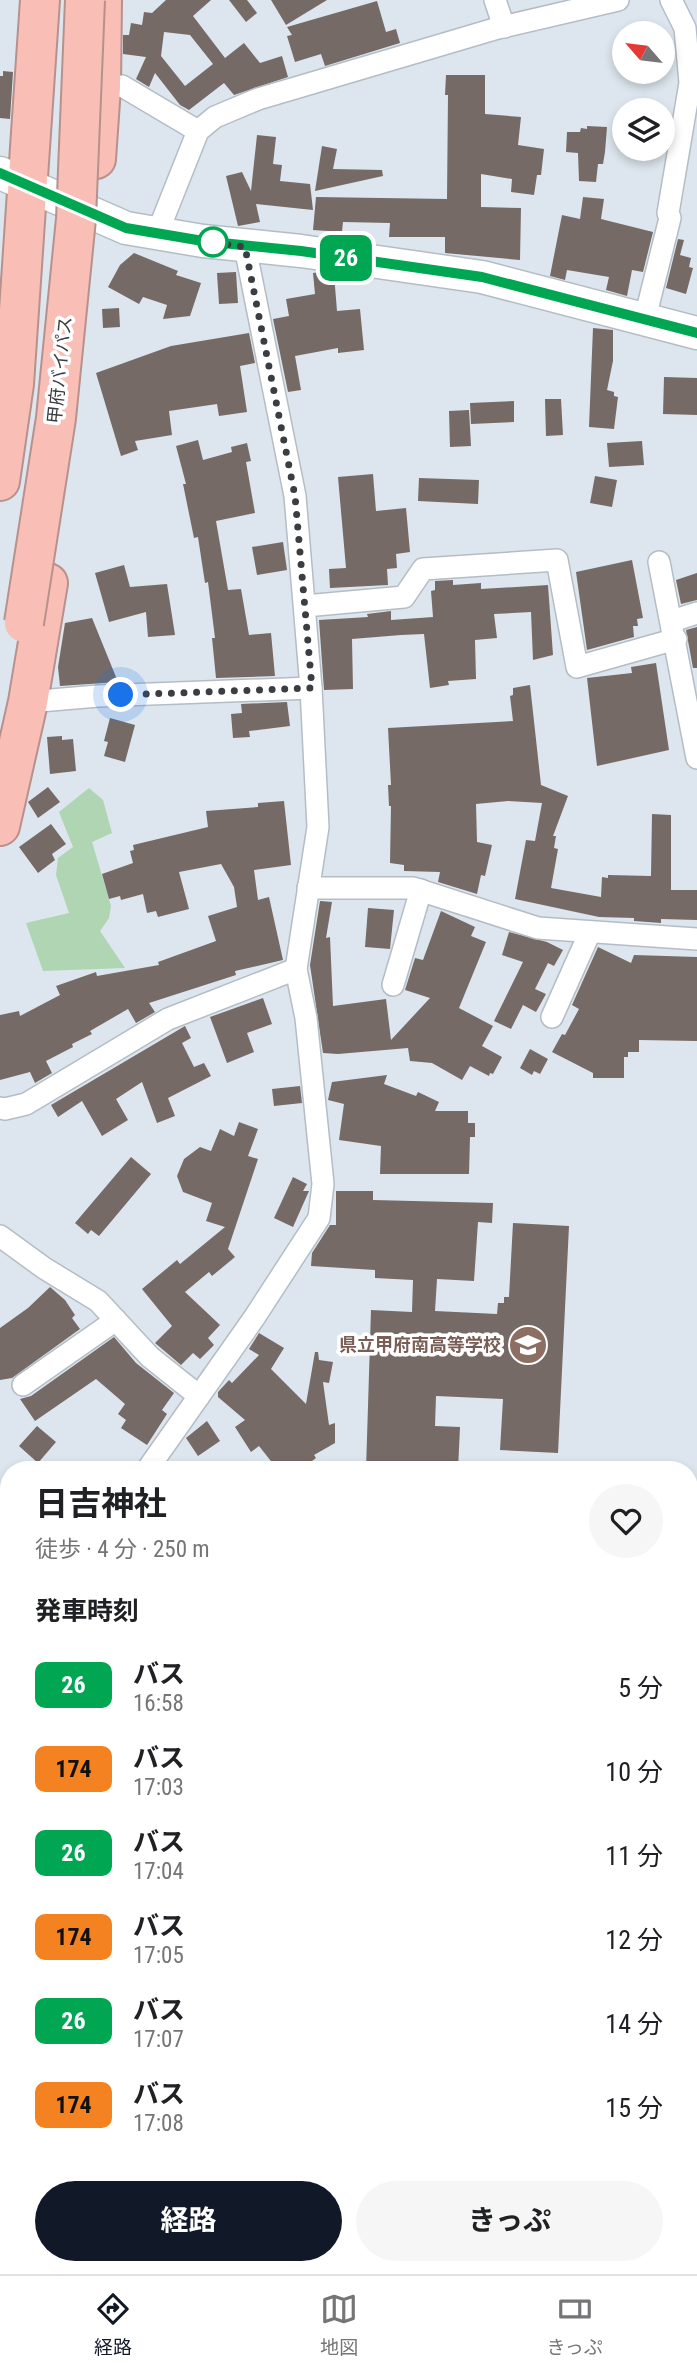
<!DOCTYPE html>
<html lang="ja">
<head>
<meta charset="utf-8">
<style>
  :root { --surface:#fff; --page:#f6f6f6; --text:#202124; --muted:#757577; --line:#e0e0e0; --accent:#111827 }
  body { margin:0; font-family:"Roboto Condensed","Noto Sans JP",sans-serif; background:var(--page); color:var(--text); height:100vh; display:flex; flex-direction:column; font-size:26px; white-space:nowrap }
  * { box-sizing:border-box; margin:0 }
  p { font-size:23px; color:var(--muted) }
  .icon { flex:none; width:38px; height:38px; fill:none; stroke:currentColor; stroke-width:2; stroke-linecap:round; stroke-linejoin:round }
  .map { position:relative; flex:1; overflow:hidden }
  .drawer { position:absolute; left:0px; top:1461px; width:698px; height:814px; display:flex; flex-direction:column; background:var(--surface); border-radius:28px 28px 0 0; box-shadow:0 4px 10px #0003 }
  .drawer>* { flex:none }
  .badge { padding:0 14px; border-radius:10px; font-size:24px; line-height:46px }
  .needle { width:46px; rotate:298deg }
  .tools { position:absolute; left:612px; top:21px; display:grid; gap:14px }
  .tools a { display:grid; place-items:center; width:63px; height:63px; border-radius:50%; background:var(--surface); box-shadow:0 4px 10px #0003; font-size:35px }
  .you { position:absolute; width:35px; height:35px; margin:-18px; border:5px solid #fff; border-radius:50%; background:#1a73e8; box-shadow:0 0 0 10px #1a73e833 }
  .map>.badge { position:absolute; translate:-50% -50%; box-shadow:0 0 0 4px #fff }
  h2 { padding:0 35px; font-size:26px; line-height:63px }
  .round { display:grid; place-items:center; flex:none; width:74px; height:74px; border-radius:37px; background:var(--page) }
  .head { display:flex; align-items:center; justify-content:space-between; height:119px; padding:0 35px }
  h1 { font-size:33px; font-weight:700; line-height:52px }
  .button { display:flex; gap:14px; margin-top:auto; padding:14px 35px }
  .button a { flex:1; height:80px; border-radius:42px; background:var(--accent); color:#fff; font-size:28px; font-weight:700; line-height:80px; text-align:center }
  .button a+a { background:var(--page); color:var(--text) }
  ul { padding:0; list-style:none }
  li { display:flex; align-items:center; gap:21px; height:84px; padding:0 35px }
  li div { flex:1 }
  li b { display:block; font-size:26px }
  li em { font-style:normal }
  li .badge { min-width:77px; font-weight:700; text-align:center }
  .menu { display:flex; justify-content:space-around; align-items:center; height:98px; border-top:2px solid var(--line); background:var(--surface); font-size:19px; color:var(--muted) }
  .menu a { display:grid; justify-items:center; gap:4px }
  .menu .current { color:var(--accent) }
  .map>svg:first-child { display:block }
  .green { fill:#b0d5b2 }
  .building { fill:#756a66; fill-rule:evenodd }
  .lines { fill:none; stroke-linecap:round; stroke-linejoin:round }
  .street-casing { stroke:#b4bdc5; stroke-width:24 }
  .secondary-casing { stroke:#b4bdc5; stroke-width:35 }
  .primary-casing { stroke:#b6918d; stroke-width:38 }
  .highway-casing { stroke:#b6918d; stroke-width:42 }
  .street { stroke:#fff; stroke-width:21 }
  .secondary { stroke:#fff; stroke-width:32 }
  .primary { stroke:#fbd8d3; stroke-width:35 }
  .highway { stroke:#f9beb6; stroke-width:38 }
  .highway-bridge-casing { stroke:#b6918d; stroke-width:42; stroke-linecap:butt }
  .highway-bridge { stroke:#f9beb6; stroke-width:38 }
  .line-casing { stroke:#fff; stroke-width:16 }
  .line { stroke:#00a651; stroke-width:10 }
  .walk { stroke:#3a3d41; stroke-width:7; stroke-dasharray:0 12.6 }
  .stop-dot { fill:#fff; stroke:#00a651; stroke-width:3.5 }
  .labels { text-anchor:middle; stroke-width:7; stroke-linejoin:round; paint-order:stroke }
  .street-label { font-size:18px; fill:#3a3d41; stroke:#fff }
  .education-label { font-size:18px; font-weight:bold; fill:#785e54; stroke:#fff; text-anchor:end }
</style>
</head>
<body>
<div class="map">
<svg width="697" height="2274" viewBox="0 0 697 2274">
  <rect width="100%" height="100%" fill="#dde6ee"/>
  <polygon class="green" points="89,788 103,800 112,833 92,842 111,906 109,918 100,931 125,968 43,971 26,923 69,913 56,875 58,858 73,847 59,812"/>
  <g class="building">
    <path d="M166,0H211L193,16L225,58L244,43L260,63L282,56L288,77L234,95L224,83L189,110L180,105L155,73L149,87L136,79L146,57L123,54V35H129L131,23L142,25L144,12L152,13ZM164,32L190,35L213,64L185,86L161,56Z"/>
    <polygon points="229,0 247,0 257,13 246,22"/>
    <polygon points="271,0 327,0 286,25"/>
    <polygon points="377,1 386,32 396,29 400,43 325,66 321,54 295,62 287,36 292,35 287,27"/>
    <polygon points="3,71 13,72 10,119 0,118 0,76 3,76"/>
    <polygon points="446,75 485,75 485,114 521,117 518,145 544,149 541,175 537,175 534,195 511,192 512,179 481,174 481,207 521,208 520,260 445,253 445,237 389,237 390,223 343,222 342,232 313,230 316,197 447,199 448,95 445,95"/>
    <polygon points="587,126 607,127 605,152 603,164 598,164 596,182 579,181 578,153 566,152 567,132 580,132 581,128 587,129"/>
    <polygon points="257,135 276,137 273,164 282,165 280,181 310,184 313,210 256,204 260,222 238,226 226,176 242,172 251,191"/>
    <polygon points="322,146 337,149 333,169 382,170 383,176 315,191"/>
    <polygon points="583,197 604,199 601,219 653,232 643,272 632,270 627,296 606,290 609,277 567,270 565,280 550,276 562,215 580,219"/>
    <polygon points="678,239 684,240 680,255 691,258 689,267 693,268 686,294 666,288"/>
    <polygon points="134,253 178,271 176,275 201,283 190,316 163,319 167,305 143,297 139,304 108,287 120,265"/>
    <polygon points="236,272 238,303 219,304 217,273"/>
    <polygon points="321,272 334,274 337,311 360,309 364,350 338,353 338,348 295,356 301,390 288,392 273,319 289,316 286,299 315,294 313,273"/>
    <polygon points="119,308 120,327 103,328 102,309"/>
    <polygon points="593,328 613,330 613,361 607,390 614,392 614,396 618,397 614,429 589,427"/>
    <polygon points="249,333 255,363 240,366 247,412 219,416 217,404 169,411 172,435 135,441 138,450 121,456 96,373 171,346"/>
    <polygon points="664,377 697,378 697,415 663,414"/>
    <polygon points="545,399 561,399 563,435 546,436"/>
    <polygon points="514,401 514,422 471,424 470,403"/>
    <polygon points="469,410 471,446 450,447 449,411"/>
    <polygon points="198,440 203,460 232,452 231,447 247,443 251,461 246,462 255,513 216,521 228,590 241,589 249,635 271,633 275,676 216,678 212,638 215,638 208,582 205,583 198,537 194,538 183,484 186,484 176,446"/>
    <polygon points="642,441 644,465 609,467 607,443"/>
    <polygon points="373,474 376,511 406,508 410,552 396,554 397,568 387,569 388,585 330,588 329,569 346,568 338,477"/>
    <polygon points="595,476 617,480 612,507 590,503"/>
    <polygon points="419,478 479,480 478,504 418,501"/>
    <polygon points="283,542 287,570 257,575 252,547"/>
    <polygon points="632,560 643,618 637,619 638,626 633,626 634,637 587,650 576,572"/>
    <polygon points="124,565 130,587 167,584 175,635 148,637 146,612 109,622 95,573"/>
    <polygon points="697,573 697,600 681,604 676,580"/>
    <polygon points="453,580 453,585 481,583 481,589 548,585 553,655 533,660 531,612 494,614 497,638 475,640 476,679 448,681 449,685 430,688 424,634 401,635 352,639 353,689 324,690 319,620 368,617 367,614 391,611 391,620 433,617 431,591 435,590 435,581"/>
    <polygon points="92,618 118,682 60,686 58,667 65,623"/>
    <polygon points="697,627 697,668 693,668 686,630"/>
    <polygon points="656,663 669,750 597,766 587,678 632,673 631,667"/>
    <polygon points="530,685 541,785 568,796 553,836 556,836 554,848 558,849 551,888 601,897 602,877 608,878 608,875 651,876 652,814 671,815 671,890 697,890 697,920 661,919 661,923 634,921 634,918 599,917 515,899 526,840 535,841 542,803 508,801 476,804 477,842 492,845 485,876 481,875 477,894 438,882 440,872 404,871 404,865 390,863 391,806 389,806 388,785 391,785 388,728 513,721 510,696 513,695 513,688"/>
    <polygon points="287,702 290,726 249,731 250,737 233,738 231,714 242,713 241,704"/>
    <polygon points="110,718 135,725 125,762 104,756 108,742 104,741"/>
    <polygon points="62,736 62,740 73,739 76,771 50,774 47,737"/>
    <polygon points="48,787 60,802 38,818 28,802"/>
    <polygon points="284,801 291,865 254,870 258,900 269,897 283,960 235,971 236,975 149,1003 155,1012 136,1023 128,1009 90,1031 92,1034 72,1044 73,1047 46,1061 52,1073 35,1083 30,1072 0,1080 0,1015 19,1011 20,1016 60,995 56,986 96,972 97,976 159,965 158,962 216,941 208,916 237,907 234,887 221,864 179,872 189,909 158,917 156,911 147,913 143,894 121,900 120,896 109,899 102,874 133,863 130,851 134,850 133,845 208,827 206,811 258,807 258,803"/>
    <polygon points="51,824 66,844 52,854 55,860 38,873 19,847"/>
    <polygon points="320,901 332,902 326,938 330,937 333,1006 386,999 391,1040 430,998 405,990 415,958 423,960 441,911 475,927 471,936 486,942 459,1008 493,1026 482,1046 502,1057 493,1074 490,1073 489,1076 470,1066 462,1080 432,1063 410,1061 408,1048 338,1054 323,1053 310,965"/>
    <polygon points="368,908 394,910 390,949 365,947"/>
    <polygon points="509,932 547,942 563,950 554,966 548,963 535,989 546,994 536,1012 523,1005 511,1029 494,1021 523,962 502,955"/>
    <polygon points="598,947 631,963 634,955 697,957 697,1041 639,1040 639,1052 628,1052 628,1057 624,1057 624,1078 593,1078 593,1073 552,1052 562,1034 565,1035 579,1009 572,1005"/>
    <polygon points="263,998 272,1024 247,1033 254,1052 227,1063 210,1017"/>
    <polygon points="185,1026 191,1038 182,1043 194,1067 204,1063 211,1076 168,1098 175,1116 157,1123 142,1082 116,1099 128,1120 102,1136 82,1101 58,1117 51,1105"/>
    <polygon points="530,1049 548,1059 540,1074 534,1071 532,1075 520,1068"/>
    <polygon points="387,1075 384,1084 416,1096 418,1092 439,1102 435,1111 468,1111 468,1123 475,1123 475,1137 470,1137 469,1174 380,1174 381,1146 339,1140 344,1104 328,1100 332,1082"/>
    <polygon points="300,1086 302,1103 274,1106 272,1089"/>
    <polygon points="239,1122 258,1129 248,1156 258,1159 228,1249 235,1257 212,1276 209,1272 185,1292 220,1325 208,1338 214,1345 200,1359 193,1353 181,1365 155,1343 172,1326 142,1289 177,1260 180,1264 225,1227 206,1221 212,1203 183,1192 177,1176 184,1159 200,1147 211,1151 220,1129 234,1136"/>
    <polygon points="131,1157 151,1174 99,1236 91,1230 88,1234 75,1223"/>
    <polygon points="293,1177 307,1184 303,1191 309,1191 293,1227 274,1218"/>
    <polygon points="336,1191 373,1191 373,1200 493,1203 492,1223 478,1222 474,1281 437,1279 435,1311 497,1314 498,1303 504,1303 504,1297 509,1297 513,1223 569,1226 558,1453 500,1450 503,1399 436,1396 435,1426 460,1427 458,1470 366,1470 371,1310 412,1312 413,1280 375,1278 375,1270 311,1266 312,1253 330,1225 336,1225"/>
    <polygon points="50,1287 65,1300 75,1315 72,1318 80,1329 12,1378 0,1380 0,1328 28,1308"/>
    <polygon points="259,1333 284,1348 271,1369 306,1404 315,1352 318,1352 319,1360 333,1362 329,1383 323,1382 329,1425 335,1423 335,1443 314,1455 316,1458 300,1470 278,1470 259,1446 251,1452 235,1427 245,1420 218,1397 218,1392 229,1380 232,1383 259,1355 249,1349"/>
    <polygon points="114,1337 136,1363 174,1393 162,1410 167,1414 147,1445 121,1428 126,1420 118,1414 125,1404 96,1379 35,1421 20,1399 31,1396"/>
    <polygon points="207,1421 220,1441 198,1456 186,1438"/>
    <polygon points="37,1426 56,1442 38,1463 19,1446"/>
  </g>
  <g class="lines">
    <defs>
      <g id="street">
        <polyline points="495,0 504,27"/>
        <polyline points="101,87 122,86 198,131"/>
        <polyline points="157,234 198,131 215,117 258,99 498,28 618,0"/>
        <polyline points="645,318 670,218 668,213 690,83 685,28 671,0"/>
        <polyline points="659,562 697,758"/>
        <polyline points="305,606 404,597 423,569 557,560 577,667 676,639"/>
        <polyline points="672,621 697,613"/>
        <polyline points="28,702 98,696 311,688"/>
        <polyline points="308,888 413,888 538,928 697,939"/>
        <polyline points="393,985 421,890"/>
        <polyline points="552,1017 590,932"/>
        <polyline points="0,1108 5,1109 26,1104 168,1019 296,969"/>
        <polyline points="0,1236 44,1268 98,1301 150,1357 199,1396"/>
        <polyline points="23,1385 116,1320"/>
        <polyline points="147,1470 254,1318 319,1218 323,1184 306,1018 296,969 318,827 311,688 295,496 245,247"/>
        <polyline points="0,1643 9,1638"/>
        <polyline points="690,1751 697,1751"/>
        <polyline points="307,2266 312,2274"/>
      </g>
      <polyline id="secondary" points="0,173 126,228 203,241 301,251 482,277 697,333"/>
      <polyline id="primary" points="0,1846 9,1850"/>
      <g id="highway">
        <polyline points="96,159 101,87 102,0"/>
        <polyline points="0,481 14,384 40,0"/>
        <polyline points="0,826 28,702 48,583"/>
        <polyline points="690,2152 697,2153"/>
        <polyline points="76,2274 94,2266"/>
      </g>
    </defs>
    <use href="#street" class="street-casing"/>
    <use href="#secondary" class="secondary-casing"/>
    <use href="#primary" class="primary-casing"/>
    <use href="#highway" class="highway-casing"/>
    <use href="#street" class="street"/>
    <use href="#secondary" class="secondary"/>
    <use href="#primary" class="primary"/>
    <use href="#highway" class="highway"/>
    <defs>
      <polyline id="highway-bridge" points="24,623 56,418 76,219 85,0"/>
    </defs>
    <use href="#highway-bridge" class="highway-bridge-casing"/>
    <use href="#highway-bridge" class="highway-bridge"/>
  </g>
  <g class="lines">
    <defs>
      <polyline id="line" points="0,173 126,228 203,241 301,251 482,277 697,333"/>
    </defs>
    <use href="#line" class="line-casing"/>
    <use href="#line" class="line"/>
    <polyline class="walk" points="121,695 312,688 295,496 245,247 203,241 213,242"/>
  </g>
  <defs>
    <symbol id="school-disc" viewBox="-11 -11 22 22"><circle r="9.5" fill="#8d6e63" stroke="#fff"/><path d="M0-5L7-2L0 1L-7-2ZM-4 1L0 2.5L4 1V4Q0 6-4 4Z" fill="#fff"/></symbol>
  </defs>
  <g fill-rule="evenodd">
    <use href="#school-disc" x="506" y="1323" width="44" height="44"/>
  </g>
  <circle class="stop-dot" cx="213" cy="242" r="14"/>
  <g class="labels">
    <g class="street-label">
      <text transform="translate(60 370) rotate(-84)" y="6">甲府バイパス</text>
    </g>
    <g class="education-label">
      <text x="501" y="1351">県立甲府南高等学校</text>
    </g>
  </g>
</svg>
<div class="tools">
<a><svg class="needle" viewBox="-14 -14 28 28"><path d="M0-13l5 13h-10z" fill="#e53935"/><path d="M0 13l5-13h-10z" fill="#757577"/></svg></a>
<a><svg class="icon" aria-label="layers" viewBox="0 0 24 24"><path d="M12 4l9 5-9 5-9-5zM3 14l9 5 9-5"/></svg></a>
</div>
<div class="you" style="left:121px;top:695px"></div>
<b class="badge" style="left:346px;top:258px;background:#00a651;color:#fff">26</b>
<section class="drawer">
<div class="head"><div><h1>日吉神社</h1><p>徒歩 · 4 分 · 250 m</p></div><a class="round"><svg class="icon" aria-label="heart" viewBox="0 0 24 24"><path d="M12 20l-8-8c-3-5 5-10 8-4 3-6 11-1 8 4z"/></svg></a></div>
<h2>発車時刻</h2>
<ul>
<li><span class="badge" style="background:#00a651;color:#fff">26</span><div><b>バス</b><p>16:58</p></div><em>5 分</em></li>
<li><span class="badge" style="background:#f58220;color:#111">174</span><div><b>バス</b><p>17:03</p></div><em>10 分</em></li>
<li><span class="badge" style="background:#00a651;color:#fff">26</span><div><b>バス</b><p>17:04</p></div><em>11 分</em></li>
<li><span class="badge" style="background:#f58220;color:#111">174</span><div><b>バス</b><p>17:05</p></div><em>12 分</em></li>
<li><span class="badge" style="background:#00a651;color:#fff">26</span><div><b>バス</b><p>17:07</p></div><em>14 分</em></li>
<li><span class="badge" style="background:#f58220;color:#111">174</span><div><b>バス</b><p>17:08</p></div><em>15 分</em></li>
</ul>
<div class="button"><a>経路</a><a>きっぷ</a></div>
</section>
</div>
<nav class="menu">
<a class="current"><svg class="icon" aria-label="directions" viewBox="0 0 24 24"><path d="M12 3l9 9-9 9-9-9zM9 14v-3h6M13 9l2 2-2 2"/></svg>経路</a>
<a><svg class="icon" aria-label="map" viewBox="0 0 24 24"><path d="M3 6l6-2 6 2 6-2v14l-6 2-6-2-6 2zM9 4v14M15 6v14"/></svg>地図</a>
<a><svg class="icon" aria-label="tickets" viewBox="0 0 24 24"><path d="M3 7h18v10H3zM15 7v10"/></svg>きっぷ</a>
</nav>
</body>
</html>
